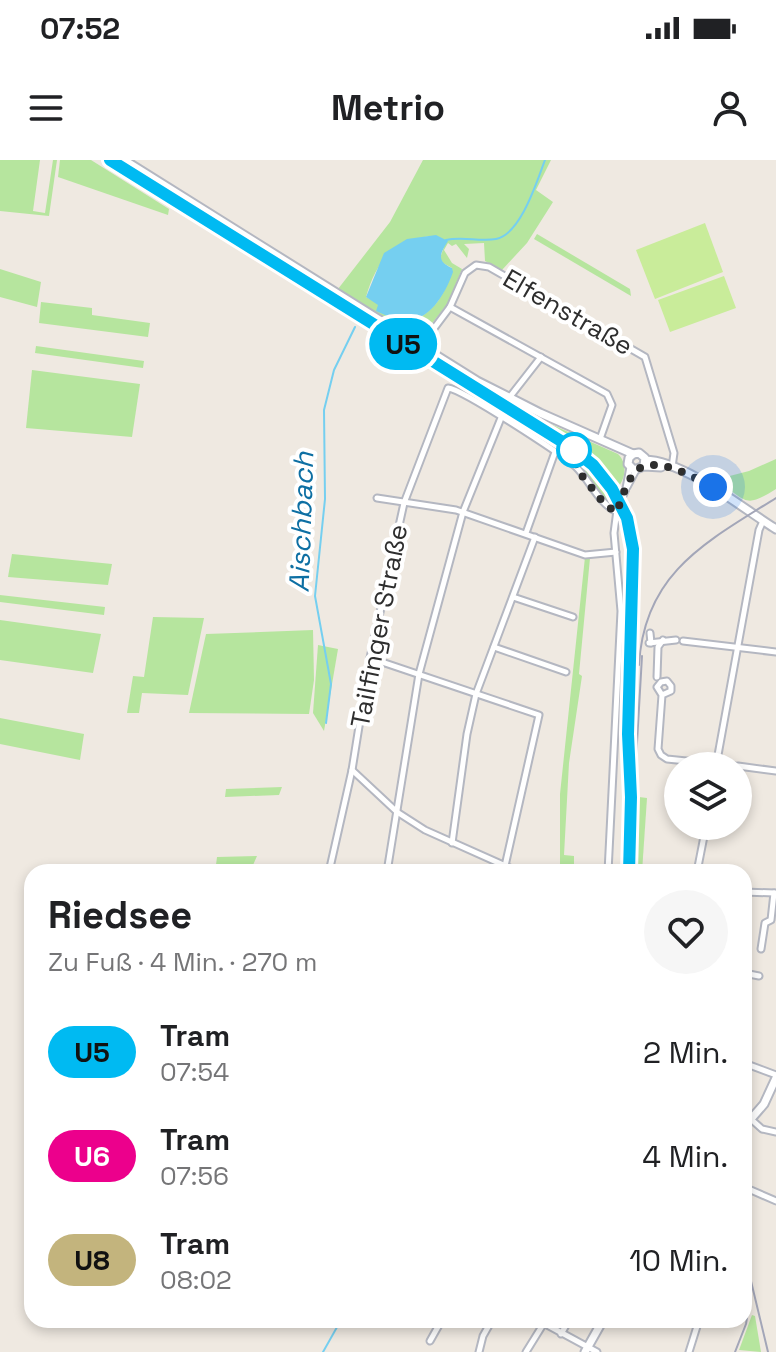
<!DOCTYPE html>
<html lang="de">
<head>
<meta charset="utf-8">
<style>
  :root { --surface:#fff; --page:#f6f6f6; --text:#202124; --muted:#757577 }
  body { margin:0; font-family:"Space Grotesk",sans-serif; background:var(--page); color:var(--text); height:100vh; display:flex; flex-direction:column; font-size:30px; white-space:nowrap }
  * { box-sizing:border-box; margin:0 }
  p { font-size:26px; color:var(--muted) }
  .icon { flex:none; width:44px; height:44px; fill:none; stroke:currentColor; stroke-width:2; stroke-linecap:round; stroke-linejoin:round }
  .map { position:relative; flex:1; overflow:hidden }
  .side { position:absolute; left:24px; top:704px; width:728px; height:464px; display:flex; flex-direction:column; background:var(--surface); border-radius:24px; box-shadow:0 4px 12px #0003 }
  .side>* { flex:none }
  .badge { padding:0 16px; border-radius:26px; font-size:28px; line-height:52px }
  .controls { position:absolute; left:664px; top:592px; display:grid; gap:16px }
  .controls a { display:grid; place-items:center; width:88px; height:88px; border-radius:50%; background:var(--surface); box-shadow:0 4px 12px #0003; font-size:40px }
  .you { position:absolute; width:40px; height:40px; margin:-20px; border:6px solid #fff; border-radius:50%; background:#1a73e8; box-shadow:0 0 0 12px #1a73e833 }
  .map>.badge { position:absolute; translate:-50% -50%; box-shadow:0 0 0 4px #fff }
  .round { display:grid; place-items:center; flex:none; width:84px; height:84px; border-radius:42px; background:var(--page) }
  .summary { display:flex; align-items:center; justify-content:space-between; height:136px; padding:0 24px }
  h1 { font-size:38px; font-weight:700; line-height:60px }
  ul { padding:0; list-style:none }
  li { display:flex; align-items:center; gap:24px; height:104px; padding:0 24px }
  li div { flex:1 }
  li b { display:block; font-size:30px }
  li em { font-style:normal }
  li .badge { min-width:88px; font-weight:700; text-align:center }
  .status { display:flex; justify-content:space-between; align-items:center; height:56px; padding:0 40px; background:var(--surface); direction:ltr }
  .status svg { height:22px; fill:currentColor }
  header { display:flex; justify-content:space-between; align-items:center; height:104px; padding:0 24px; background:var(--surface); font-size:36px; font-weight:700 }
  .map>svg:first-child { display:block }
  .green { fill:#b6e59e; fill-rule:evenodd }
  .pitch { fill:#c9ec9a }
  .water { fill:#75cff0 }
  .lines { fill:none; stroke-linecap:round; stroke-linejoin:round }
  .stream { stroke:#75cff0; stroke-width:2 }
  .street-casing { stroke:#b4b7c1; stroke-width:9 }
  .secondary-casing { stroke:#b4b7c1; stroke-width:11 }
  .street { stroke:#fff; stroke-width:5 }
  .secondary { stroke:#fff; stroke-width:7 }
  .tram { stroke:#a3a6b8; stroke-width:2 }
  .street-bridge-casing { stroke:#b4b7c1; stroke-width:9; stroke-linecap:butt }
  .street-bridge { stroke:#fff; stroke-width:5 }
  .line-casing { stroke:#fff; stroke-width:18 }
  .line { stroke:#00baf2; stroke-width:12 }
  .walk { stroke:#2e2e2e; stroke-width:8; stroke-dasharray:0 14.4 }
  .stop-dot { fill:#fff; stroke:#00baf2; stroke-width:4 }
  .labels { text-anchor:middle; stroke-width:8; stroke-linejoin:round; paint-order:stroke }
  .street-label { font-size:26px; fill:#2e2e2e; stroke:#fff }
  .water-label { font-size:28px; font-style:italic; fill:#0d6fa3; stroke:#fff }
</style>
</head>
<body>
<div class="status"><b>07:52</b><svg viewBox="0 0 49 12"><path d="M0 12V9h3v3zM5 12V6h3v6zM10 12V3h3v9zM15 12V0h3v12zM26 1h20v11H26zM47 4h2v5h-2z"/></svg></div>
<header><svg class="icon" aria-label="menu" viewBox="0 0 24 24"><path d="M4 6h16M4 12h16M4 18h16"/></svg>Metrio<svg class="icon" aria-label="person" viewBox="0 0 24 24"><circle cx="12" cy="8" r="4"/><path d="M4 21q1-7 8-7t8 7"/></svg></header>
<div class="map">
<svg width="776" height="1192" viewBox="0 0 776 1192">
  <rect width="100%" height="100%" fill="#efe9e1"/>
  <g class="green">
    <polygon points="0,0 40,0 33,51 45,53 53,0 57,0 49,56 0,51"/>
    <polygon points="60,0 91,0 169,49 168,55 58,17"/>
    <path d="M423,0H551L536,30L553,42L527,83L502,110L485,101L484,83L464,84L469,89L467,98L456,84L452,86L448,83L444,90L452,103L462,109L448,143L419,180L338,129L390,62ZM430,76L444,87L440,98L443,103L452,108C446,133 436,150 412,162L366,137C376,102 392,82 430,76Z"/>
    <polygon points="537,74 630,129 631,136 534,79"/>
    <polygon points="0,109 41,122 37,147 0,137"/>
    <polygon points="41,142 92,148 92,155 150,163 148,177 39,163"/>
    <polygon points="36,186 144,201 143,208 35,193"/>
    <polygon points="32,210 140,224 132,277 26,268"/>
    <path d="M539,259L618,294C629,305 625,321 615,331L588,298L540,268L537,264Z"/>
    <path d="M535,270C565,289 590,307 611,336L607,341L575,302L530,273Z"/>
    <path d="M776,299V329C744,349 748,341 718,322V319L749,311Z"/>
    <polygon points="12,394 112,404 108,425 8,417"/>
    <polygon points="585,397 590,398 579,514 582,516 569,603 564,695 574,696 574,712 560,712 560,634"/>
    <polygon points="0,435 105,447 104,455 0,442"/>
    <polygon points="153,457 204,458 188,535 142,533 139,553 127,553 133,516 144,517"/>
    <polygon points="0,460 101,474 93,513 0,500"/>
    <polygon points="313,470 314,520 309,554 189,553 206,474"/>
    <polygon points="318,485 338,489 324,571 313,553"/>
    <polygon points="0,558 84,574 80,600 0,584"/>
    <polygon points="282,627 279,635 225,637 226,629"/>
    <polygon points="639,637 647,638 642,712 636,712"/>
    <polygon points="257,696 250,712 194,712 194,706 216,705 217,697"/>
    <polygon points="752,1155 755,1156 761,1192 739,1190"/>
  </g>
  <g class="pitch">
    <polygon points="705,63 723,112 655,139 636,90"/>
    <polygon points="724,116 736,148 670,172 658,140"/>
  </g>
  <path class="water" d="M436,75L448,81C440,94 436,101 452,108L453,112C444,137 430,159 403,163L376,151L378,145L366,137L384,93L407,79Z"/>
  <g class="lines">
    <g class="stream">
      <path d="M446,80C462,76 480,82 496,79C521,74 537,21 545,0"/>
      <polyline points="326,563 331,524 315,436 325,339 324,250 334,210 355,167"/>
      <polyline points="323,1192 341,1160"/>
    </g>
    <defs>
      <g id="street">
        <polyline points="450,147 607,234 612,245 600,279"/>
        <polyline points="420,187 450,147 465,113 476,105 489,107 645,197 674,293 672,307"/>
        <polyline points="509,238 541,197"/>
        <polyline points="627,327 636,310"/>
        <polyline points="626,328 630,307"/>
        <polyline points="377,338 456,350 585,395 616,392"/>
        <polyline points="526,373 555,292"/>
        <polyline points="513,437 573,457"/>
        <polyline points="650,473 651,483"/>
        <polyline points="683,481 776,492"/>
        <polyline points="649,483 676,480"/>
        <polyline points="494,487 566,512"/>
        <polyline points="370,498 539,555 505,706"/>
        <polyline points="657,517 658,487 663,480"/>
        <polyline points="662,535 671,531 671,526 667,521 661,522 657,527 662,535 658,589 661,595 667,599 735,606"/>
        <polyline points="716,606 759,370 763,361"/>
        <polyline points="738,606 776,611"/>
        <polyline points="352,610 397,652 425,670 519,712"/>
        <polyline points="452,683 467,574 476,534 535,377"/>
        <path d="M329,712L352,610L370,498L404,343L448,228C464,230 558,292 575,306C590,320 598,343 617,352"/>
        <polyline points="387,712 419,514 463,352 501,258"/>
        <polyline points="608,712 621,451 614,373 617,350"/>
        <polyline points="697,712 706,666"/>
        <polyline points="744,732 775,733"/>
        <polyline points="761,789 765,763 771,760 774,733"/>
        <polyline points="744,813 759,816"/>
        <polyline points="744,903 776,915"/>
        <polyline points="752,960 762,969 776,972"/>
        <polyline points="744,1027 776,1041"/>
        <polyline points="538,1160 597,1192"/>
        <polyline points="561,1174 569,1160"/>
        <polyline points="430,1181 439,1165 446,1160"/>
        <polyline points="479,1192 483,1176 492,1160"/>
        <polyline points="526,1192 544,1163"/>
        <polyline points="689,1192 699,1160"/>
      </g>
      <g id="secondary">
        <polyline points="124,0 477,221 540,253 633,294"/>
        <path d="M645,300C685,301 742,348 776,369"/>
        <polyline points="644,306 645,298 639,293 633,294 629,298 628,304 634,310 644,306 661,307"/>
        <polyline points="744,967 764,944 776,918"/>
        <polyline points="585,1192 603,1160"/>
      </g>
    </defs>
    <use href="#street" class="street-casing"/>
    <use href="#secondary" class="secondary-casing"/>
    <use href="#street" class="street"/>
    <use href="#secondary" class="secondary"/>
    <g class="tram">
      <path d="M105,0L568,289C592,308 613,329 624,359C641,409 628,482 627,535C625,594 628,653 626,712"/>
      <path d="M639,505C644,413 706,382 776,338"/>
      <polyline points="636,600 642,496"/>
      <polyline points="744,1092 768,1192"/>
      <polyline points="735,1192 746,1164 750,1138"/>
    </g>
    <defs>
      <polyline id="street-bridge" points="617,349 626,329"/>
    </defs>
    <use href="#street-bridge" class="street-bridge-casing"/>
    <use href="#street-bridge" class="street-bridge"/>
  </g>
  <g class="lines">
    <defs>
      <polyline id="line" points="110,0 569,286 593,305 612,329 627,358 633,389 628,574 631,637 629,712"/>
    </defs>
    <use href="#line" class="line-casing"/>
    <use href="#line" class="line"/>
    <path class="walk" d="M574,290L576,308L606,346L617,352C621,340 627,320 636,311C654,294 694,317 713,327"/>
  </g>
  <circle class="stop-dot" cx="574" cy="290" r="16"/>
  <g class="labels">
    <g class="street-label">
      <text transform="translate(568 152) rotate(30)" y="9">Elfenstraße</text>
      <text transform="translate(379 466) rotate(-79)" y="9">Tailfinger Straße</text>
    </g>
    <g class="water-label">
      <text transform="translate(301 362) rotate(-88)" y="10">Aischbach</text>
    </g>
  </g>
</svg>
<div class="controls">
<a><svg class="icon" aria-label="layers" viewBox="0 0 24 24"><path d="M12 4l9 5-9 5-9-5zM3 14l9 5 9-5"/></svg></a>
</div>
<div class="you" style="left:713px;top:327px"></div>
<b class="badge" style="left:403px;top:184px;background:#00baf2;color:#111">U5</b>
<section class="side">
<div class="summary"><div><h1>Riedsee</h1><p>Zu Fuß · 4 Min. · 270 m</p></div><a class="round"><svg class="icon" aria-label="heart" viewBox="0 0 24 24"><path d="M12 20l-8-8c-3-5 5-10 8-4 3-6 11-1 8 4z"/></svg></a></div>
<ul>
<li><span class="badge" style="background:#00baf2;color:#111">U5</span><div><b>Tram</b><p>07:54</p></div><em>2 Min.</em></li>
<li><span class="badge" style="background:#ec008c;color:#fff">U6</span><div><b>Tram</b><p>07:56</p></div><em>4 Min.</em></li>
<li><span class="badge" style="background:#c3b47d;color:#111">U8</span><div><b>Tram</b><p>08:02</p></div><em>10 Min.</em></li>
</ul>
</section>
</div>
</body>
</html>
